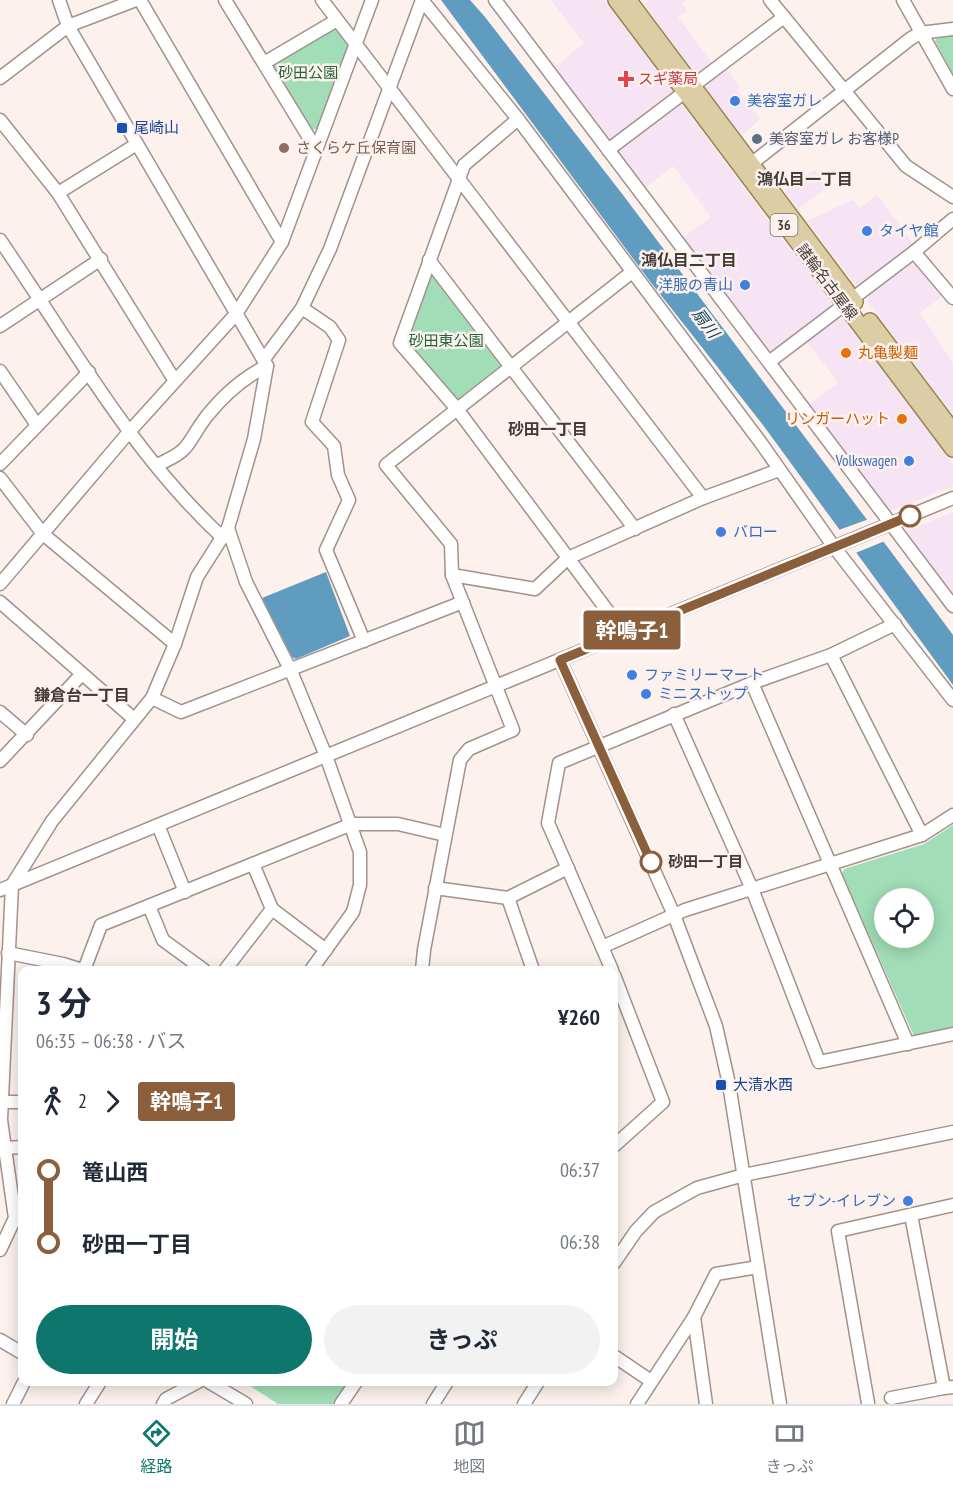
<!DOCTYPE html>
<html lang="ja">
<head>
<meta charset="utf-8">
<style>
  :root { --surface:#fff; --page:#f2f2f3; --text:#1f2937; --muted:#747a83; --line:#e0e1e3; --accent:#0f766e }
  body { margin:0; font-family:"PT Sans Narrow","Noto Sans JP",sans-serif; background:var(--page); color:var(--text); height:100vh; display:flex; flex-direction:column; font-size:22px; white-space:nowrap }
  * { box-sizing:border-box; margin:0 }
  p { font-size:20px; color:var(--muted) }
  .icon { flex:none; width:33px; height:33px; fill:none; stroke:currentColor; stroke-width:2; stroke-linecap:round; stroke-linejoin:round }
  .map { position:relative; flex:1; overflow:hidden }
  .side { position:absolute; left:18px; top:966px; width:600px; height:420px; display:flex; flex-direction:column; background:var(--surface); border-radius:12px; box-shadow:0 3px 15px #0003 }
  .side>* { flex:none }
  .badge { padding:0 12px; border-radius:4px; font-size:21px; line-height:39px }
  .controls { position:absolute; left:874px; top:888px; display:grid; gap:12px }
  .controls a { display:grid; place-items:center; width:60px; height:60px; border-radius:50%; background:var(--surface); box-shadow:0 3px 15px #0003; font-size:30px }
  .map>.badge { position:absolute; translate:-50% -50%; box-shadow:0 0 0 3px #fff }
  .legs { display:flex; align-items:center; gap:9px; height:66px; padding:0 18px; font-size:20px }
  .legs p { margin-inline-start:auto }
  .headline { display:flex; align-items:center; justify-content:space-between; height:102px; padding:0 18px }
  h1 { font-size:33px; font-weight:700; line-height:45px }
  .button { display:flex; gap:12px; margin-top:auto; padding:12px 18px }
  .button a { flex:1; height:69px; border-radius:36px; background:var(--accent); color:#fff; font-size:24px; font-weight:700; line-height:69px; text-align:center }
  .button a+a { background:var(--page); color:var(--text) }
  ul { padding:0 18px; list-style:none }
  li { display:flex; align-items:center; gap:21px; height:72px; font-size:22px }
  li i { display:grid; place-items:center; width:9px; height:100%; margin:0 8px; background:currentColor }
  li i::after { content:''; width:15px; height:15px; margin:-8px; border:4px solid; border-radius:50%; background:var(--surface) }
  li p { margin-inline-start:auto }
  li:first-child i { background:linear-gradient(#0000 50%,currentColor 0) }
  li:last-child i { background:linear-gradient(currentColor 50%,#0000 0) }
  .dock { display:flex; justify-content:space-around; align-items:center; height:84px; border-top:2px solid var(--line); background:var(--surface); font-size:16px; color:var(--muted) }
  .dock a { display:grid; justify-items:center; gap:3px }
  .dock .active { color:var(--accent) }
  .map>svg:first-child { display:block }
  .commercial { fill:#f6e3f4 }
  .green { fill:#a1ddb6; fill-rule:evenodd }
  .water { fill:#609cc0 }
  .pier { fill:#fcf1ed }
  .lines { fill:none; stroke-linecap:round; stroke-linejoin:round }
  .minor-casing { stroke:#a3918b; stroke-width:15 }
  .major-casing { stroke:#988458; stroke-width:18 }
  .minor { stroke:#fff; stroke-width:12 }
  .major { stroke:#ddcda4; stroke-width:15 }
  .line-1-casing { stroke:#fff; stroke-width:14 }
  .line-1 { stroke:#8b5e3c; stroke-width:9 }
  .health-dot { fill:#e0444e; stroke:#fcf1ed; stroke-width:2 }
  .shop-dot { fill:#3f7fe0; stroke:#fcf1ed; stroke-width:2 }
  .transit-dot { fill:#1a4fb4; stroke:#fcf1ed; stroke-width:2 }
  .service-dot { fill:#5c6f8a; stroke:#fcf1ed; stroke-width:2 }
  .education-dot { fill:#8d6e63; stroke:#fcf1ed; stroke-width:2 }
  .food-dot { fill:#e8710a; stroke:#fcf1ed; stroke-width:2 }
  .stop-1-dot { fill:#fff; stroke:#8b5e3c; stroke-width:3 }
  .labels { text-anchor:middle; stroke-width:5; stroke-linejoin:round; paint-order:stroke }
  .shield { fill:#fcf1ed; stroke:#7a726f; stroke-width:1.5 }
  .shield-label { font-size:14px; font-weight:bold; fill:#433b39 }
  .park-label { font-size:15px; fill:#236540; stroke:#fcf1ed }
  .health-label { font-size:15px; fill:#be3a42; stroke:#fcf1ed; text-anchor:start }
  .shop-label { font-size:15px; fill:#366cbe; stroke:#fcf1ed; text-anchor:start }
  .transit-label { font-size:15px; fill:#164399; stroke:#fcf1ed; text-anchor:start }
  .service-label { font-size:15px; fill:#4e5e75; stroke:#fcf1ed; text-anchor:start }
  .education-label { font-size:15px; fill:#785e54; stroke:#fcf1ed; text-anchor:start }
  .street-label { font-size:15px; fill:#433b39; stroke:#fcf1ed }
  .food-label { font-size:15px; fill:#c56008; stroke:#fcf1ed; text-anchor:start }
  .stop-label { font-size:15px; font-weight:bold; fill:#433b39; stroke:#fcf1ed; text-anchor:start }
  .neighbourhood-label { font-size:16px; font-weight:bold; fill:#433b39; stroke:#fcf1ed }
  .water-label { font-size:16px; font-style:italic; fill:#0f415a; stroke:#fcf1ed }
</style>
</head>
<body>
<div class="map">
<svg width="953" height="1404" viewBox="0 0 953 1404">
  <rect width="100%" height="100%" fill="#fcf1ed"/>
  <g class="commercial">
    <polygon points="551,0 604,0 675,95 614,141 607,142 553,69 584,43"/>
    <polygon points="650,0 686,0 682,3 687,11 678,17 714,66 704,74 696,73 644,4"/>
    <polygon points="724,66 740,87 737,90 760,119 742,135 706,88 708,79"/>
    <polygon points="679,101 831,303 831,309 775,352 768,351 681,239 711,217 673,166 644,189 617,154 617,147"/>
    <polygon points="815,170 828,187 798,209 785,191"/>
    <polygon points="877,195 915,246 864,286 857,286 807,221 853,200 860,208"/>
    <polygon points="913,263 918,263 945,294 920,313 953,363 953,414 868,302 869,296"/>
    <polygon points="838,319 845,320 953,465 953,486 888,512 807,406 838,383 807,342"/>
    <polygon points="953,512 953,599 904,535 907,531"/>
  </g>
  <g class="green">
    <polygon points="336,27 348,45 317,129 308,130 271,66 272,61"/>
    <polygon points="953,33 953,74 935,41 939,35"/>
    <polygon points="429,260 512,367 457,409 400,343"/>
    <path d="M953,825V1030L918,1037L914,1036L842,874L844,869L924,844ZM885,898H924V938H885Z"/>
    <polygon points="244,1382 352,1382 337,1404 278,1404"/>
  </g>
  <g class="water">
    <polygon points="441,0 470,0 485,17 623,195 907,573 953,635 953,685 763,425 649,280"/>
    <polygon points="326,572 350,636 296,659 292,657 262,598"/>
  </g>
  <polygon class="pier" points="869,519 885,541 853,554 836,531"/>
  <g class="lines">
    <defs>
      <g id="minor">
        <polyline points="140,0 282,242"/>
        <polyline points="225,0 316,149"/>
        <polyline points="322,0 703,498"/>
        <polyline points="422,0 518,119 761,443 834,547 953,700"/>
        <polyline points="495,0 953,606"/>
        <polyline points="770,0 906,166 953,197"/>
        <polyline points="903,0 953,89"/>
        <polyline points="264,63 337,20"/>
        <polyline points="0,78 68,26 136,0"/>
        <polyline points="518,119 464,165 400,343 457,409 624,633"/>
        <polyline points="0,120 58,193 175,381"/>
        <polyline points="608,150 784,17"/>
        <polyline points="751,164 910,39 920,33 953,29"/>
        <polyline points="58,193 137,144"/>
        <path d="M0,240C70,342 132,454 223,538"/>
        <polyline points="914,252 953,298"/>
        <polyline points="429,260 635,529"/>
        <polyline points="302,308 330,327 339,340 312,422 334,446 338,475 349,500 326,550 364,641"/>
        <polyline points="0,326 101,259"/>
        <polyline points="264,359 302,308 330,249 422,0"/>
        <polyline points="769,362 914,252 953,219"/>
        <polyline points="0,371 37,425"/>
        <polyline points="0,464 89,372"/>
        <path d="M157,465C193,449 185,445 206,417C222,397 244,377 267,366"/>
        <polyline points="0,478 43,534 175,644"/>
        <polyline points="228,528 246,582 291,671 326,756 360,852 360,885 353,912 311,970"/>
        <polyline points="452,575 535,589 568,558 703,498 779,470"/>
        <polyline points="0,584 129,432 236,314 282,242 372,0"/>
        <polyline points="0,602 134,719"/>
        <polyline points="831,655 922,835"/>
        <polyline points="560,660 674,915 716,1026 729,1084 780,1404"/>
        <polyline points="752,683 908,1044"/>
        <polyline points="152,698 181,712 463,602"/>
        <polyline points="0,712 27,735"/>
        <polyline points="674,714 752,889 819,1062 953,1034"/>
        <polyline points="0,761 81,675"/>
        <polyline points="158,825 185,892"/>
        <polyline points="253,864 272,909 326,950"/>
        <polyline points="435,888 508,898 568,868"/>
        <polyline points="0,890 953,498"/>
        <polyline points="508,898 533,970"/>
        <polyline points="149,906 163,940 204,970"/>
        <polyline points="602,947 685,910 922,835 953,815"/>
        <polyline points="8,953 63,964 82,970"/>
        <polyline points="84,970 101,925 352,824 398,824 445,835"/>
        <polyline points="225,970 272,909"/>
        <polyline points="422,970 424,950 460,760 469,749 513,730 452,575 451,544 386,465 632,272"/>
        <polyline points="612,970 548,823 559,763 752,683 831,655 895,624"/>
        <polyline points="614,975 663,1102 614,1146"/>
        <polyline points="2,1102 22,1102"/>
        <polyline points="6,1148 22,1147"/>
        <polyline points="911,1215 944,1388 953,1387"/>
        <polyline points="0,1250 15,1218 1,1120 12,885 52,821 152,698 175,644 197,577 228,528 254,439 267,366 68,26 59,0"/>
        <polyline points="614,1263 636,1231 654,1212 697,1188 744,1175 953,1132"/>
        <polyline points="694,1317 706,1404"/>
        <polyline points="0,1340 22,1353"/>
        <polyline points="614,1356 651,1381"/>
        <polyline points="209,1382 246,1404"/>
        <polyline points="891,1398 944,1388"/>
        <polyline points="868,1403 838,1231 953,1205"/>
        <polyline points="13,1404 24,1382"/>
        <polyline points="86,1404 100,1382"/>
        <polyline points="163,1404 166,1399 198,1382"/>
        <polyline points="341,1404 356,1382"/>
        <polyline points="433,1404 447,1382"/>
        <polyline points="524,1404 538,1382"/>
        <polyline points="637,1404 694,1317 716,1274 758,1267"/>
      </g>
      <g id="major">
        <polyline points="616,0 953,449"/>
        <polyline points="630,2 855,302"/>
        <polyline points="870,321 953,431"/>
      </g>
    </defs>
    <use href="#minor" class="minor-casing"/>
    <use href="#major" class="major-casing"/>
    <use href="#minor" class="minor"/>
    <use href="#major" class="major"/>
  </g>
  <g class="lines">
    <defs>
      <polyline id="line-1" points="651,862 560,660 910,516"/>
    </defs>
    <use href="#line-1" class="line-1-casing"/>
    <use href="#line-1" class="line-1"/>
  </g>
  <path class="health-dot" d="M623 70h6v6h6v6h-6v6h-6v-6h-6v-6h6z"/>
  <g class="shop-dot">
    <circle cx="735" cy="101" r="6"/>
    <circle cx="867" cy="231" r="6"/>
    <circle cx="745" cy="285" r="6"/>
    <circle cx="909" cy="461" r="6"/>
    <circle cx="721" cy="532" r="6"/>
    <circle cx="632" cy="675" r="6"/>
    <circle cx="646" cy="694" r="6"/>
    <circle cx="908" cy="1201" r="6"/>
  </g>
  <g class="transit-dot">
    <rect x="116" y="122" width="12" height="12" rx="3"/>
    <rect x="715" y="1079" width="12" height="12" rx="3"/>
  </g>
  <circle class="service-dot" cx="757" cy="139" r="6"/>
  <circle class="education-dot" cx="284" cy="148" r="6"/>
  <g class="food-dot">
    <circle cx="846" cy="353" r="6"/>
    <circle cx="902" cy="419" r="6"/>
  </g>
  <g class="stop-1-dot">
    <circle cx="910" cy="516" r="10"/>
    <circle cx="651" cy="862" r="10"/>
  </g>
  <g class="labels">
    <rect class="shield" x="770.5" y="214" width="27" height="22" rx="4.5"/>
    <g class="shield-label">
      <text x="784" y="230">36</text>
    </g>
    <g class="park-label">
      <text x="308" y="78">砂田公園</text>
      <text x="446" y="346">砂田東公園</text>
    </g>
    <g class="health-label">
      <text x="638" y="84">スギ薬局</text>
    </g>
    <g class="shop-label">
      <text x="747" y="106">美容室ガレ</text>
      <text x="879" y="236">タイヤ館</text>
      <text x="733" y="290" text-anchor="end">洋服の青山</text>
      <text x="897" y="466" text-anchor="end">Volkswagen</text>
      <text x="733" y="537">バロー</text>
      <text x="644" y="680">ファミリーマート</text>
      <text x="658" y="699">ミニストップ</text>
      <text x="896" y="1206" text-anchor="end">セブン-イレブン</text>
    </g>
    <g class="transit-label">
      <text x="134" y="133">尾崎山</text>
      <text x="733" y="1090">大清水西</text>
    </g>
    <g class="service-label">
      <text x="769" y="144">美容室ガレ お客様P</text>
    </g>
    <g class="education-label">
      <text x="296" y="153">さくらケ丘保育園</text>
    </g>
    <g class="street-label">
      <text transform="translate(827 282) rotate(53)" y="5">諸輪名古屋線</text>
    </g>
    <g class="food-label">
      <text x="858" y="358">丸亀製麺</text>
      <text x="890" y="424" text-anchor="end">リンガーハット</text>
    </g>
    <g class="stop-label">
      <text x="668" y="867">砂田一丁目</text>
    </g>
    <g class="neighbourhood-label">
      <text x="805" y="185">鴻仏目一丁目</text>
      <text x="689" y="266">鴻仏目二丁目</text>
      <text x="548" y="435">砂田一丁目</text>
      <text x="82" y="701">鎌倉台一丁目</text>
    </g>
    <g class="water-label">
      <text transform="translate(706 323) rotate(53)" y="6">扇川</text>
    </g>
  </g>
</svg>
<div class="controls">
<a><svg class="icon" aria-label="locate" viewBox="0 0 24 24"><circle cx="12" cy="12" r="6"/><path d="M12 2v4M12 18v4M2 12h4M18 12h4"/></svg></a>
</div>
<b class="badge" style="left:632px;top:630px;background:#8b5e3c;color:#fff">幹鳴子1</b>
<section class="side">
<div class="headline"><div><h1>3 分</h1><p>06:35 – 06:38 · バス</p></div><b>¥260</b></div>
<div class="legs"><svg class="icon" aria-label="walk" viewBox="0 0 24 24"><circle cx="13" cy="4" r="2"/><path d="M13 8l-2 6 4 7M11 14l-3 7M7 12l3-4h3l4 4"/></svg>2<svg class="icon" aria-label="forward" viewBox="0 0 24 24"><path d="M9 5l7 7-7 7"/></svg><b class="badge" style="background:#8b5e3c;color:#fff">幹鳴子1</b></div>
<ul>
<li><i style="color:#8b5e3c"></i><b>篭山西</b><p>06:37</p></li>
<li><i style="color:#8b5e3c"></i><b>砂田一丁目</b><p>06:38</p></li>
</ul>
<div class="button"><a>開始</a><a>きっぷ</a></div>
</section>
</div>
<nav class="dock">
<a class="active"><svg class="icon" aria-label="directions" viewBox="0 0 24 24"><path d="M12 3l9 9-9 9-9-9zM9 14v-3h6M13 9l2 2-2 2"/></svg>経路</a>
<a><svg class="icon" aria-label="map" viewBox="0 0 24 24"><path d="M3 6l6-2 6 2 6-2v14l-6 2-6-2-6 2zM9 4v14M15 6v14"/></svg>地図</a>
<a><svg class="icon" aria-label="tickets" viewBox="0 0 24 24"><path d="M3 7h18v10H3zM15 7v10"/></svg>きっぷ</a>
</nav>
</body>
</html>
